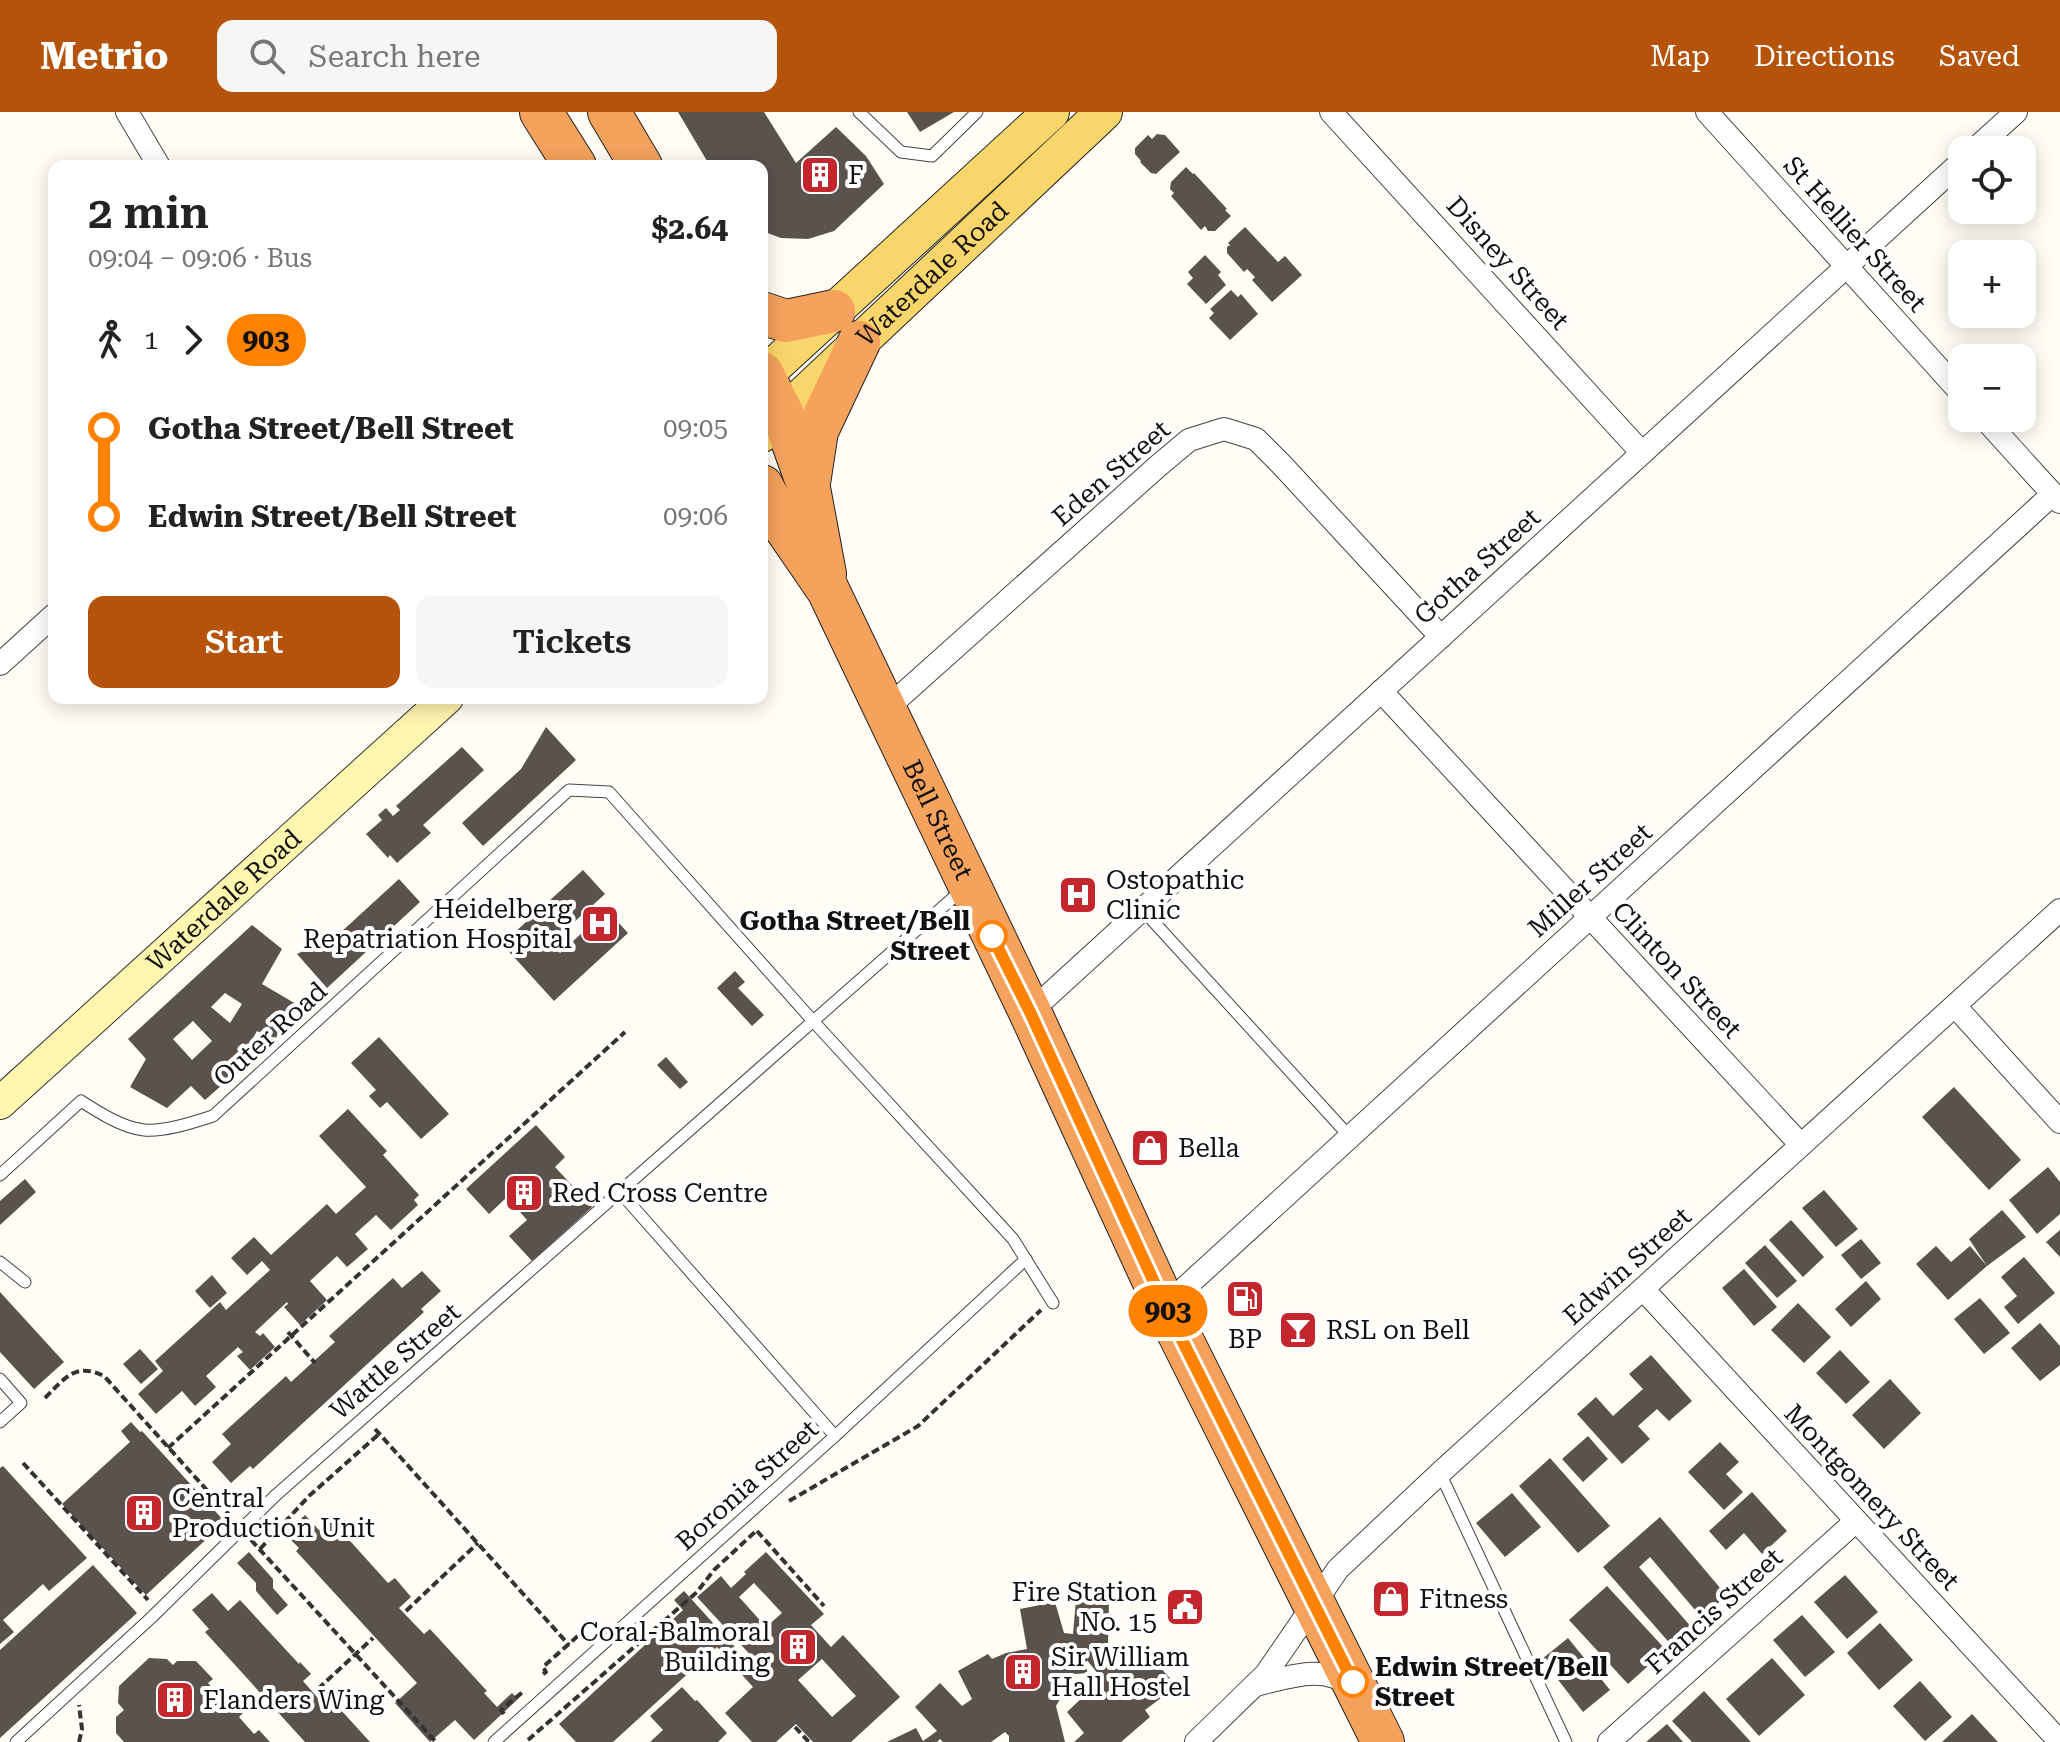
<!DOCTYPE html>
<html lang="en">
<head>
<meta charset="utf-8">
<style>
  :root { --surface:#fff; --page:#f6f6f6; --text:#222; --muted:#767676; --accent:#b45309 }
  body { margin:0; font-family:"Roboto Serif",serif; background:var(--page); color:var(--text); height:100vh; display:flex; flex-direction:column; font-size:30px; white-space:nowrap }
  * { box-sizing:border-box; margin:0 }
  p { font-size:26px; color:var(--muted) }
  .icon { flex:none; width:44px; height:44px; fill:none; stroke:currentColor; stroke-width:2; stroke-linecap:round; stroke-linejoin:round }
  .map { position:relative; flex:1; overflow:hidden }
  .sheet { position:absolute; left:48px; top:48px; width:720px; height:544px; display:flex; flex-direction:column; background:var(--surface); border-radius:16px; box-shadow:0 4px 20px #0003 }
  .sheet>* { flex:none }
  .badge { padding:0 16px; border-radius:26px; font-size:28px; line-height:52px }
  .fabs { position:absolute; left:1948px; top:24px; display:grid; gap:16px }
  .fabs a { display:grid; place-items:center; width:88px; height:88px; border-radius:16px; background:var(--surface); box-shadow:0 4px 20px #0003; font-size:40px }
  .map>.badge { position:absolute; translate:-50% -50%; box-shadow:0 0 0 4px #fff }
  .legs { display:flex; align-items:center; gap:12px; height:88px; padding:0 40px; font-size:26px }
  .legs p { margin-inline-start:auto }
  .headline { display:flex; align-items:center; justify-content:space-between; height:136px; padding:0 40px }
  h1 { font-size:44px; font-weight:600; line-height:60px }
  .primary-button { display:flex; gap:16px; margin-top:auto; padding:16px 40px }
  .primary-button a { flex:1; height:92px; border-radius:16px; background:var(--accent); color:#fff; font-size:32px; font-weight:600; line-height:92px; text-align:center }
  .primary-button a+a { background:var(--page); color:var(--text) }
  ul { padding:0 40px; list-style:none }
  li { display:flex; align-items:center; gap:28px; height:88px; font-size:30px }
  li i { display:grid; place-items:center; width:12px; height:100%; margin:0 10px; background:currentColor }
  li i::after { content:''; width:20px; height:20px; margin:-10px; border:6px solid; border-radius:50%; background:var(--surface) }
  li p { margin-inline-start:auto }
  li:first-child i { background:linear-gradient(#0000 50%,currentColor 0) }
  li:last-child i { background:linear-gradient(currentColor 50%,#0000 0) }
  header { display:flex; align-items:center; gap:48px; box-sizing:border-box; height:112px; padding:0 40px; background:var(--accent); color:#fff }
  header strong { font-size:38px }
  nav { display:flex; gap:44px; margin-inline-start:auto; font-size:28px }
  .search { width:560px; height:72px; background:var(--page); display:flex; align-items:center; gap:20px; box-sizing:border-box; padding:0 28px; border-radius:16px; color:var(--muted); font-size:30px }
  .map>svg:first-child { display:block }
  .building { fill:#5a524d; fill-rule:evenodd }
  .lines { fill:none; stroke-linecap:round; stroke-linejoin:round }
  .lane-casing { stroke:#444; stroke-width:13 }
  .street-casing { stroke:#444; stroke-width:24 }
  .secondary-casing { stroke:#333; stroke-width:34 }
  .primary-casing { stroke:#222; stroke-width:38 }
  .highway-casing { stroke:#222; stroke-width:44 }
  .path { stroke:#333; stroke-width:4; stroke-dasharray:8 4; stroke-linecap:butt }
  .lane { stroke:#fff; stroke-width:11 }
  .street { stroke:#fff; stroke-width:22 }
  .secondary { stroke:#fff6b0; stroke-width:32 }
  .primary { stroke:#f9d66b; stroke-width:36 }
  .highway { stroke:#f5a25d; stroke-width:42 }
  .line-1-casing { stroke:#fff; stroke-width:18 }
  .line-1 { stroke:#ff8200; stroke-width:12 }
  .stop-1-dot { fill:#fff; stroke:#ff8200; stroke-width:4 }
  .labels { text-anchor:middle; stroke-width:8; stroke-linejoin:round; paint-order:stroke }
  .poi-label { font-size:26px; fill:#111; stroke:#fff; text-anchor:start }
  .street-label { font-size:26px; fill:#111; stroke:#fff }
  .stop-label { font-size:26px; font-weight:bold; fill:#111; stroke:#fff; text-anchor:end }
</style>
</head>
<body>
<header>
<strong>Metrio</strong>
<div class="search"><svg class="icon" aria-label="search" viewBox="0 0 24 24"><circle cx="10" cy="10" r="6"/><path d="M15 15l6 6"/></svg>Search here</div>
<nav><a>Map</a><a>Directions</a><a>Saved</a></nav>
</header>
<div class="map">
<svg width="2060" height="1630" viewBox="0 0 2060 1630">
  <rect width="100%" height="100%" fill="#fffdf5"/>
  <g class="building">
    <polygon points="678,0 764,0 796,51 836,15 866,44 884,72 834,119 808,127 781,126 762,119 762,54 710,54"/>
    <polygon points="907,0 954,0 920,20"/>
    <polygon points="1157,22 1165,23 1180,40 1156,62 1151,61 1140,50 1141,49 1135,42 1135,36 1148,23 1152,27"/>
    <polygon points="1186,55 1193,62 1194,61 1227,97 1225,98 1231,104 1215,119 1208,119 1205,114 1201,118 1171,84 1174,81 1170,77 1171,70"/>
    <polygon points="1245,115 1278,150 1285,144 1302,163 1272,190 1252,168 1255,165 1247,157 1244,160 1227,141 1227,135 1230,133 1228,131"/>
    <polygon points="1205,143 1221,160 1218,163 1226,173 1206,192 1187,172 1193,166 1188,160"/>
    <polygon points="1231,178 1238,185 1241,182 1258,202 1230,228 1209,206 1214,201 1210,197"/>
    <polygon points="546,615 576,648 483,734 462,711 521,657"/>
    <polygon points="462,635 484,658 423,713 431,721 397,751 390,743 388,746 366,722 382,708 378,703 386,696 393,704 400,698 396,694"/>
    <polygon points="583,758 605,782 551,831 560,841 607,798 628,821 554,889 502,832"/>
    <polygon points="399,767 420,790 327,876 297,842 340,821"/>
    <path d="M252,813L282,837L262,872L296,892L274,929L257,919L243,943L225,959L231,965L205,988L191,974L167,996L130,975L146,947L128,927ZM225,881L242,892L230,911L211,895ZM193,909L212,929L192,948L173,927Z"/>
    <polygon points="735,859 745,870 738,876 764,903 752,914 717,876"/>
    <polygon points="379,925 449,1002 421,1027 387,990 380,996 369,984 376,978 351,951"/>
    <polygon points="666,945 688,970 680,977 657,953"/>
    <polygon points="1954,975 2021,1048 1989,1078 1922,1005"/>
    <polygon points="348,997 387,1039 383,1043 419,1083 414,1088 418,1093 391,1118 376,1103 355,1122 368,1137 347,1155 337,1144 310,1169 327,1188 300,1213 284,1195 288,1192 287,1190 255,1220 260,1224 263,1221 275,1235 250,1258 237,1244 243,1240 238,1235 206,1264 216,1275 195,1294 182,1279 156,1302 138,1282 163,1259 155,1249 220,1190 226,1198 270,1158 262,1149 247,1163 231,1146 254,1125 271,1143 327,1092 336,1102 366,1075 319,1024"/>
    <polygon points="536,1013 565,1045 555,1055 592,1095 532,1149 509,1124 527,1108 507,1085 489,1102 466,1077"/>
    <polygon points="2048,1055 2060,1070 2060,1102 2037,1122 2009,1088"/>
    <polygon points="25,1067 36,1080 0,1113 0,1089"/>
    <polygon points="1824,1078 1858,1117 1836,1135 1802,1096"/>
    <polygon points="2002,1098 2026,1125 1987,1154 1948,1188 1916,1152 1936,1134 1951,1150 1970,1134 1987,1154 1969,1127"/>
    <polygon points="1791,1108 1824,1145 1803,1165 1769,1128"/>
    <polygon points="2060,1118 2060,1145 2046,1130"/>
    <polygon points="1861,1127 1881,1151 1861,1167 1841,1143"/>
    <polygon points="1765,1133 1797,1169 1777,1186 1745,1151"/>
    <polygon points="2024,1145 2055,1181 2018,1212 2004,1195 2017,1184 2001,1165"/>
    <polygon points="1744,1157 1777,1195 1754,1214 1722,1176"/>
    <polygon points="422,1159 441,1179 421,1197 424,1200 253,1357 250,1354 231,1371 212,1350 231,1332 222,1322 286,1264 291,1270 335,1230 329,1224 393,1166 402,1176"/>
    <polygon points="212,1163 227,1181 210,1196 195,1179"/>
    <polygon points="1866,1169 1881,1187 1851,1215 1835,1197"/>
    <polygon points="0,1180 64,1250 34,1277 0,1240"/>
    <polygon points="1980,1186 2010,1221 1984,1242 1954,1207"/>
    <polygon points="1798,1191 1831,1225 1804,1251 1771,1218"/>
    <polygon points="2040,1211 2060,1234 2060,1253 2040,1269 2011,1236"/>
    <polygon points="140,1237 158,1257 141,1272 123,1252"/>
    <polygon points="1840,1238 1870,1270 1846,1292 1816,1261"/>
    <polygon points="1651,1243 1692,1289 1669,1309 1657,1297 1638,1314 1650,1327 1622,1352 1577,1302 1596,1285 1613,1304 1643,1277 1629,1262"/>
    <polygon points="1890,1267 1921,1301 1884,1337 1852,1303"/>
    <polygon points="131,1310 140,1320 142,1319 225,1410 146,1483 62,1392 130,1330 121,1319"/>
    <polygon points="1588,1324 1608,1347 1583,1370 1562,1347"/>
    <polygon points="1720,1330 1739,1350 1726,1362 1743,1380 1724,1398 1688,1360"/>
    <polygon points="1550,1346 1610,1414 1578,1441 1519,1374"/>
    <polygon points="3,1354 87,1446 49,1479 43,1472 3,1508 14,1520 0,1532 0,1356"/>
    <polygon points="1752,1380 1787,1419 1762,1442 1744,1421 1726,1438 1709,1419"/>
    <polygon points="1512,1381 1541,1415 1505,1445 1476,1411"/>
    <polygon points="305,1403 319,1418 332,1409 388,1471 395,1466 411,1485 399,1496 424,1522 430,1517 487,1579 484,1581 497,1595 512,1581 518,1587 474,1628 455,1608 430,1630 395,1591 417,1571 296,1439 299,1436 285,1422"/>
    <polygon points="1660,1405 1727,1484 1701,1505 1650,1445 1639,1455 1693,1517 1673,1535 1603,1455"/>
    <polygon points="249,1440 273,1467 273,1476 288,1493 277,1503 256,1479 256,1471 237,1451"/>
    <path d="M766,1440L824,1502L811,1513L831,1535L843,1523L900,1585L851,1630H813L796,1612L776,1630H752L725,1601L753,1575L717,1535L613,1630H576L559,1612L683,1498L674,1488L684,1479L763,1566L768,1562L697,1485L721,1464L731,1476L746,1462L744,1460ZM754,1471L782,1501L766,1515L739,1485ZM822,1547L856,1584L832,1605L798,1568Z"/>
    <polygon points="93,1453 137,1501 0,1626 0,1538"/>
    <polygon points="1845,1463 1878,1500 1847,1527 1814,1490"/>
    <polygon points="1607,1474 1666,1538 1628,1572 1569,1508"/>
    <polygon points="212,1481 228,1499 240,1488 299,1552 300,1550 311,1562 303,1569 324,1593 332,1585 342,1595 340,1597 370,1630 305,1630 205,1520 209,1517 192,1498"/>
    <polygon points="1076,1488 1109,1488 1108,1533 1132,1558 1149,1543 1177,1574 1145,1598 1150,1605 1121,1630 1074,1630 1084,1621 1067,1600 1102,1567 1087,1548 1087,1561 1063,1563 1052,1575 1058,1573 1063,1582 1056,1594 1065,1630 1009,1630 1009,1624 1005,1620 991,1630 943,1630 940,1627 937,1630 887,1630 916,1616 923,1629 937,1619 915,1595 940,1571 962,1594 972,1587 958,1559 988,1542 992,1547 1006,1541 1027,1537 1020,1497 1055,1490 1064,1521 1073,1522"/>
    <polygon points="1802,1503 1835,1540 1805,1565 1773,1528"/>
    <polygon points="1880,1511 1913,1548 1879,1578 1847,1541"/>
    <polygon points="1568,1526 1610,1578 1583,1600 1542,1547"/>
    <polygon points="149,1546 167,1547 173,1553 177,1549 196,1549 213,1567 208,1571 220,1585 225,1581 243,1601 239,1605 254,1622 259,1618 270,1630 124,1630 116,1621 116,1605 124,1598 118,1591 119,1574"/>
    <polygon points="1772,1546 1805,1583 1759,1624 1726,1587"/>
    <polygon points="1920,1569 1952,1605 1925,1629 1893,1594"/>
    <polygon points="682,1575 695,1589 697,1588 727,1621 718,1630 650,1630 663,1618 650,1604"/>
    <polygon points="1704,1579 1751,1630 1692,1630 1672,1609"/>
    <polygon points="1972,1602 1998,1630 1942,1630"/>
    <polygon points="1667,1612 1683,1630 1646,1630"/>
  </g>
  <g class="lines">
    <defs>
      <g id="lane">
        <polyline points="859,0 901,40 932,44 977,0"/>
        <polyline points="1142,797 1350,1025"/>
        <path d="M0,1063L81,989C98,1000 123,1016 144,1018C165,1020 194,1010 213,1004L569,678L609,680L813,909L1013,1127L1053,1191"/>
        <polyline points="620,1080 835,1324"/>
        <polyline points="0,1150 25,1170"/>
        <polyline points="0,1267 21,1291 0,1310"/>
        <polyline points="1440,1361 1566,1630"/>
        <polyline points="16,1630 152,1505 277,1382 963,777"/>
        <polyline points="494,1630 835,1324 1026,1147"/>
      </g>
      <g id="street">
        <polyline points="127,0 159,54"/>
        <polyline points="1331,0 1642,341"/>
        <polyline points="1707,0 1962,282"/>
        <polyline points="1974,38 2016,0"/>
        <polyline points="1984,306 2060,390"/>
        <polyline points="0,552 54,503"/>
        <polyline points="1381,579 1801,1033"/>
        <polyline points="885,598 1158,354 1189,328 1224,317 1256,327 1281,352 1441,525"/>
        <polyline points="1955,894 2060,1010"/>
        <polyline points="1030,900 1962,49"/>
        <polyline points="1643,1177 2060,1630"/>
        <polyline points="1165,1194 2053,382"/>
        <path d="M1255,1573C1287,1566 1323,1551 1351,1574"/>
        <polyline points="1196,1630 1266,1562 1338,1457 1440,1361 2060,798"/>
        <polyline points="1609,1630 1856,1409"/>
      </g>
      <g id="secondary">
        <path id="s1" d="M0,991L447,586"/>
      </g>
      <g id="primary">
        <polyline points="762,265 1051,0"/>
        <path id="s2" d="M762,322L1104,0"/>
      </g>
      <g id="highway">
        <polyline points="541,0 575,54"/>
        <polyline points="609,0 641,54"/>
        <polyline points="762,201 786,209 834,199"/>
        <polyline points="762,261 783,303 809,376 825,462"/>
        <polyline points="809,371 817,319 859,230"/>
        <path id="s3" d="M762,374L780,408L828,478L1030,900L1165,1194L1383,1630"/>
      </g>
    </defs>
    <use href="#lane" class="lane-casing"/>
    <use href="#street" class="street-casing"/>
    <use href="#secondary" class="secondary-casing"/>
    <use href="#primary" class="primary-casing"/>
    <use href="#highway" class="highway-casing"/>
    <g class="path">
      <polyline points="288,1220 315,1251"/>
      <polyline points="343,1282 353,1293"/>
      <path d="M45,1286C65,1266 75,1250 104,1264L232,1406"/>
      <polyline points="375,1317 569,1533"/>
      <polyline points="168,1336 625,920"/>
      <polyline points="23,1351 148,1488"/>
      <polyline points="789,1389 918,1314 1041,1198"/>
      <polyline points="757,1419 824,1494"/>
      <polyline points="251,1428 436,1630"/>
      <polyline points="260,1437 309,1384 379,1322"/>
      <polyline points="406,1499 478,1431"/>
      <polyline points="543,1562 546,1560 543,1555 579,1523"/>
      <polyline points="318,1577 373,1526"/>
      <polyline points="504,1602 501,1598 524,1579"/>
      <polyline points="795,1615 809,1630"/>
      <polyline points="528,1628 697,1480 714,1458 756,1419"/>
      <polyline points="79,1630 82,1617 79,1593"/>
    </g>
    <use href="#lane" class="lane"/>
    <use href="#street" class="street"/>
    <use href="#secondary" class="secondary"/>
    <use href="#primary" class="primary"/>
    <use href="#highway" class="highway"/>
  </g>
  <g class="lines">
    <defs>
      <polyline id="line-1" points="992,824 1030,900 1165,1194 1353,1570"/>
    </defs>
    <use href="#line-1" class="line-1-casing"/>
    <use href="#line-1" class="line-1"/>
  </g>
  <defs>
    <symbol id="building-square" viewBox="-11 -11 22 22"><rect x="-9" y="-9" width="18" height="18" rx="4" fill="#c4262e" stroke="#fff"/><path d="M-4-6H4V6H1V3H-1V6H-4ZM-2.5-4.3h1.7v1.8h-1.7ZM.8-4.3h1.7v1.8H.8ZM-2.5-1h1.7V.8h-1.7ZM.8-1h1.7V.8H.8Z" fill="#fff"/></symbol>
    <symbol id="hospital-square" viewBox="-11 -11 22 22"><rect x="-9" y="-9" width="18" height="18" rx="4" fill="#c4262e" stroke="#fff"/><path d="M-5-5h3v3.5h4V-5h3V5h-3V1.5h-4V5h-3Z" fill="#fff"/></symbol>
    <symbol id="shop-square" viewBox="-11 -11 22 22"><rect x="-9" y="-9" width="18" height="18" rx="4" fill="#c4262e" stroke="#fff"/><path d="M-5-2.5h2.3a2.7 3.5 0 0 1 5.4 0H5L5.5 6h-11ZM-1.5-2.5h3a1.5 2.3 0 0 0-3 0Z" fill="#fff"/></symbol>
    <symbol id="fuel-square" viewBox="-11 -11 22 22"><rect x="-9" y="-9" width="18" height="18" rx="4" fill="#c4262e" stroke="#fff"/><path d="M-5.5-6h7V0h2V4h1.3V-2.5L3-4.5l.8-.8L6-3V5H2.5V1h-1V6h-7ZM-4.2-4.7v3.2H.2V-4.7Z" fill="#fff"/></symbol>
    <symbol id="bar-square" viewBox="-11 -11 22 22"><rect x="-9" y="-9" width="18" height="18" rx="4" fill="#c4262e" stroke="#fff"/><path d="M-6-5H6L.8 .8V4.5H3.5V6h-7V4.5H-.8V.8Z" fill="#fff"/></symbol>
    <symbol id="civic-square" viewBox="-11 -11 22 22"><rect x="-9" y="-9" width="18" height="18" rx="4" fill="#c4262e" stroke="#fff"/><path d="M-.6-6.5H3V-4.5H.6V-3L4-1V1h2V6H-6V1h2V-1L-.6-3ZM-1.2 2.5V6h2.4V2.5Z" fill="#fff"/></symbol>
  </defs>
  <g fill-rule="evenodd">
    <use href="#building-square" x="798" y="41" width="44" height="44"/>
    <use href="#hospital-square" x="1056" y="761" width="44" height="44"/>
    <use href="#hospital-square" x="578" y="790" width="44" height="44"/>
    <use href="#shop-square" x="1128" y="1014" width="44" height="44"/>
    <use href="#building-square" x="502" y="1059" width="44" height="44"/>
    <use href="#fuel-square" x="1223" y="1165" width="44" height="44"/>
    <use href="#bar-square" x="1276" y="1196" width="44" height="44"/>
    <use href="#building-square" x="122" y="1379" width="44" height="44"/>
    <use href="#shop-square" x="1369" y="1465" width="44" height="44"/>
    <use href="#civic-square" x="1163" y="1473" width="44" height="44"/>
    <use href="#building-square" x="776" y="1513" width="44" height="44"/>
    <use href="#building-square" x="1001" y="1538" width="44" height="44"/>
    <use href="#building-square" x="153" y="1566" width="44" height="44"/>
  </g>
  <g class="stop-1-dot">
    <circle cx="992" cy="824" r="14"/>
    <circle cx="1353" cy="1570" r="14"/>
  </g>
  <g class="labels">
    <g class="poi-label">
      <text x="848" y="72">F</text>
      <text x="1106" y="777">Ostopathic<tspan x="1106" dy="30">Clinic</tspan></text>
      <text x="572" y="806" text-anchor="end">Heidelberg<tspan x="572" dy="30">Repatriation Hospital</tspan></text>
      <text x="1178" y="1045">Bella</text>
      <text x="552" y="1090">Red Cross Centre</text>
      <text x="1326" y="1227">RSL on Bell</text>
      <text x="1245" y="1236" text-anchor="middle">BP</text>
      <text x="172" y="1395">Central<tspan x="172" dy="30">Production Unit</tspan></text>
      <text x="1157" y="1489" text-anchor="end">Fire Station<tspan x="1157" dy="30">No. 15</tspan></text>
      <text x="1419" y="1496">Fitness</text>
      <text x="770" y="1529" text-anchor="end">Coral-Balmoral<tspan x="770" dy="30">Building</tspan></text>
      <text x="1051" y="1554">Sir William<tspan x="1051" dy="30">Hall Hostel</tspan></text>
      <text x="203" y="1597">Flanders Wing</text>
    </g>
    <g class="street-label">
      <text transform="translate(1855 122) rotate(48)" y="9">St Hellier Street</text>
      <text transform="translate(1508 151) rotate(48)" y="9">Disney Street</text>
      <text dy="9" stroke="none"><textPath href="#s2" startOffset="234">Waterdale Road</textPath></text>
      <text transform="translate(1111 361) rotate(-41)" y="9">Eden Street</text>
      <text transform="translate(1477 454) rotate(-42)" y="9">Gotha Street</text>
      <text dy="9" stroke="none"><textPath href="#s3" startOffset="378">Bell Street</textPath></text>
      <text transform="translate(1590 768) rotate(-42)" y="9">Miller Street</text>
      <text dy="9" stroke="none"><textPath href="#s1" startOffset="302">Waterdale Road</textPath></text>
      <text transform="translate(1677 858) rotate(47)" y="9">Clinton Street</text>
      <text transform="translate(270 922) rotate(-42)" y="9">Outer Road</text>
      <text transform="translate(1627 1154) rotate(-42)" y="9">Edwin Street</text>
      <text transform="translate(395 1249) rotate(-41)" y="9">Wattle Street</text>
      <text transform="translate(747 1373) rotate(-42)" y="9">Boronia Street</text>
      <text transform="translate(1872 1385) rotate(47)" y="9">Montgomery Street</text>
      <text transform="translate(1714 1499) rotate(-42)" y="9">Francis Street</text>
    </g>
    <g class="stop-label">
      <text x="970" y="818">Gotha Street/Bell<tspan x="970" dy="30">Street</tspan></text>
      <text x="1375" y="1564" text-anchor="start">Edwin Street/Bell<tspan x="1375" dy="30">Street</tspan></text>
    </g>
  </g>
</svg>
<div class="fabs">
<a><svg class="icon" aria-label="locate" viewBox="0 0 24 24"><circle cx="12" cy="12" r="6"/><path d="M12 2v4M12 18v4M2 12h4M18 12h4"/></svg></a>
<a>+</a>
<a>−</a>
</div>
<b class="badge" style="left:1168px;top:1199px;background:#ff8200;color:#111">903</b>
<section class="sheet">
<div class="headline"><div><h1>2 min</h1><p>09:04 – 09:06 · Bus</p></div><b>$2.64</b></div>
<div class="legs"><svg class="icon" aria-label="walk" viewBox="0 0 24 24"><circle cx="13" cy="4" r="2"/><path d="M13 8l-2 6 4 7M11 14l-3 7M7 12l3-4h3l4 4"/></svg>1<svg class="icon" aria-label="forward" viewBox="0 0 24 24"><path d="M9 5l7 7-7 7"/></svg><b class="badge" style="background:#ff8200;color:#111">903</b></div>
<ul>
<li><i style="color:#ff8200"></i><b>Gotha Street/Bell Street</b><p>09:05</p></li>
<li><i style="color:#ff8200"></i><b>Edwin Street/Bell Street</b><p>09:06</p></li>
</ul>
<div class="primary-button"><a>Start</a><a>Tickets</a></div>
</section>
</div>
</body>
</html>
